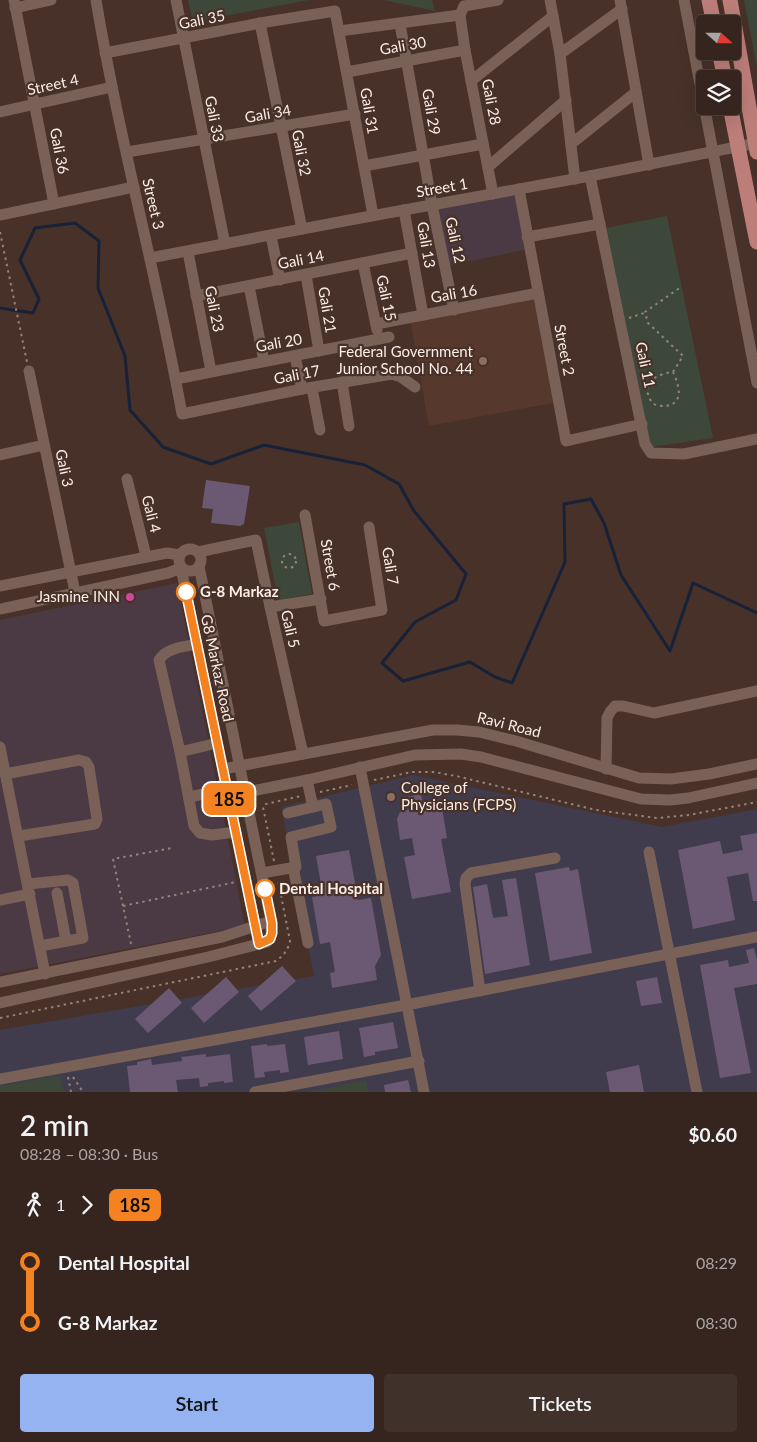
<!DOCTYPE html>
<html lang="en">
<head>
<meta charset="utf-8">
<style>
  :root { --surface:#35251e; --page:#40312b; --text:#f1f3f6; --muted:#aaa5a4; --line:#4f423c; --accent:#95b2f1 }
  body { margin:0; font-family:Lato,sans-serif; background:var(--page); color:var(--text); height:100vh; display:flex; flex-direction:column; font-size:19px; white-space:nowrap }
  * { box-sizing:border-box; margin:0 }
  p { font-size:16px; color:var(--muted) }
  .icon { flex:none; width:28px; height:28px; fill:none; stroke:currentColor; stroke-width:2; stroke-linecap:round; stroke-linejoin:round }
  .map { position:relative; height:1092px; overflow:hidden }
  .panel { display:flex; flex-direction:column; background:var(--surface); flex:1 }
  .panel>* { flex:none }
  .badge { padding:0 10px; border-radius:8px; font-size:18px; line-height:32px }
  .needle { width:32px; rotate:111deg }
  .fabs { position:absolute; left:696px; top:15px; display:grid; gap:10px }
  .fabs a { display:grid; place-items:center; width:45px; height:45px; border-radius:5px; background:var(--surface); box-shadow:0 5px 20px #0002,0 0 0 1px var(--line); font-size:25px }
  .map>.badge { position:absolute; translate:-50% -50%; box-shadow:0 0 0 2px #fff }
  .legs { display:flex; align-items:center; gap:8px; height:55px; padding:0 20px; font-size:16px }
  .legs p { margin-inline-start:auto }
  .overview { display:flex; align-items:center; justify-content:space-between; height:85px; padding:0 20px }
  h1 { font-size:28px; font-weight:600; line-height:38px }
  .button { display:flex; gap:10px; margin-top:auto; padding:10px 20px }
  .button a { flex:1; height:58px; border-radius:5px; background:var(--accent); color:#111; font-size:20px; font-weight:600; line-height:58px; text-align:center }
  .button a+a { background:var(--page); color:var(--text) }
  ul { padding:0 20px; list-style:none }
  li { display:flex; align-items:center; gap:18px; height:60px; font-size:19px }
  li i { display:grid; place-items:center; width:8px; height:100%; margin:0 6px; background:currentColor }
  li i::after { content:''; width:12px; height:12px; margin:-6px; border:4px solid; border-radius:50%; background:var(--surface) }
  li p { margin-inline-start:auto }
  li:first-child i { background:linear-gradient(#0000 50%,currentColor 0) }
  li:last-child i { background:linear-gradient(currentColor 50%,#0000 0) }
  .map>svg:first-child { display:block }
  .commercial { fill:#4b3943 }
  .built { fill:#56392c }
  .medical { fill:#413c4d }
  .green { fill:#3d483a }
  .lines { fill:none; stroke-linecap:round; stroke-linejoin:round }
  .stream { stroke:#172138; stroke-width:3 }
  .building { fill:#6b5974 }
  .path { stroke:#95827a; stroke-width:2; stroke-dasharray:2.5 4; stroke-linecap:butt }
  .minor { stroke:#7a6157; stroke-width:11 }
  .major { stroke:#bd7e7a; stroke-width:15 }
  .line-1-casing { stroke:#fff; stroke-width:11 }
  .line-1 { stroke:#f58220; stroke-width:8 }
  .education-dot { fill:#8d6e63; stroke:#473128; stroke-width:2 }
  .stop-1-dot { fill:#fff; stroke:#f58220; stroke-width:2.5 }
  .hotel-dot { fill:#d1479c; stroke:#473128; stroke-width:2 }
  .labels { text-anchor:middle; stroke-width:4.5; stroke-linejoin:round; paint-order:stroke }
  .street-label { font-size:15px; fill:#fcede7; stroke:#473128 }
  .poi-label { font-size:15px; fill:#fcede7; stroke:#473128; text-anchor:end }
  .stop-label { font-size:15px; font-weight:bold; fill:#fcede7; stroke:#473128; text-anchor:start }
</style>
</head>
<body>
<div class="map">
<svg width="757" height="1092" viewBox="0 0 757 1092">
  <rect width="100%" height="100%" fill="#473128"/>
  <g class="commercial">
    <polygon points="518,192 529,249 447,266 435,206"/>
    <polygon points="177,583 245,926 0,974 0,620"/>
  </g>
  <polygon class="built" points="537,297 558,402 429,426 410,320"/>
  <polygon class="medical" points="413,775 662,827 757,809 757,1092 0,1092 0,1030 314,976 281,807"/>
  <g class="green">
    <polygon points="188,0 309,0 193,22"/>
    <polygon points="384,0 432,0 435,11"/>
    <polygon points="744,0 757,0 757,68"/>
    <polygon points="667,216 713,438 651,447 606,228"/>
    <polygon points="299,522 312,594 278,600 264,528"/>
    <polygon points="60,1075 64,1092 0,1092 0,1086"/>
    <polygon points="366,1080 368,1092 308,1092"/>
  </g>
  <g class="lines">
    <polyline class="stream" points="0,308 33,313 39,299 20,260 35,228 75,223 99,241 98,288 125,356 130,410 163,447 211,464 264,445 365,465 399,484 414,511 466,574 456,600 415,622 382,663 403,681 470,662 495,677 512,683 565,562 564,504 591,499 604,523 621,575 670,651 693,583 757,613"/>
  </g>
  <g class="building">
    <polygon points="206,480 250,486 244,524 240,526 211,523 213,509 202,508"/>
    <polygon points="421,794 423,805 441,802 447,838 441,839 451,892 412,899 404,857 415,855 412,838 400,840 397,819 400,812 410,809 407,797"/>
    <polygon points="757,833 757,901 753,901 748,873 727,877 735,920 693,929 678,850 720,841 723,854 743,850 740,836"/>
    <polygon points="349,850 358,900 371,898 381,955 375,966 377,980 332,988 330,973 335,972 330,942 320,944 312,897 323,895 316,856"/>
    <polygon points="569,867 570,871 578,869 592,953 550,961 535,873"/>
    <polygon points="516,878 530,965 485,974 473,887 487,884 493,918 508,916 502,880"/>
    <polygon points="754,948 757,960 757,984 734,988 751,1073 720,1078 700,965 728,960 729,967 749,963 746,950"/>
    <polygon points="282,966 296,981 261,1011 248,996"/>
    <polygon points="226,977 239,992 204,1023 191,1008"/>
    <polygon points="657,977 662,1003 641,1006 636,981"/>
    <polygon points="169,988 182,1003 148,1033 135,1019"/>
    <polygon points="393,1022 398,1048 375,1052 375,1055 364,1057 359,1028"/>
    <polygon points="339,1031 343,1059 308,1065 304,1037"/>
    <polygon points="267,1044 267,1046 285,1044 289,1072 280,1073 280,1070 264,1072 265,1077 255,1078 251,1046"/>
    <polygon points="206,1054 206,1057 230,1054 233,1082 224,1083 224,1081 208,1083 208,1086 200,1087 199,1078 176,1080 178,1092 130,1092 127,1066 137,1065 137,1062 151,1059 152,1065 182,1061 181,1057"/>
    <polygon points="639,1065 644,1092 610,1092 606,1072"/>
    <polygon points="408,1080 411,1092 385,1092 384,1085"/>
  </g>
  <g class="lines">
    <g class="path">
      <polyline points="0,232 27,362"/>
      <polyline points="629,318 644,313"/>
      <polyline points="673,372 683,356 648,323 645,312 681,287"/>
      <path d="M673,372C679,385 685,404 665,406C662,406 657,406 654,404C651,402 649,398 648,394C643,380 662,373 673,372Z"/>
      <circle cx="289" cy="561" r="7"/>
      <polyline points="374,780 412,772 433,772 456,776 596,810 657,818 689,815 757,802"/>
      <polyline points="320,792 352,785"/>
      <polyline points="274,861 263,807 266,804 301,796"/>
      <polyline points="123,906 113,859 172,848"/>
      <polyline points="131,944 123,906 236,882"/>
      <path d="M0,1018L276,961C284,955 288,950 290,941L278,880"/>
      <polyline points="68,1077 71,1092"/>
      <polyline points="73,1077 83,1092"/>
    </g>
    <g class="minor">
      <polyline points="14,0 54,204"/>
      <path d="M96,0C119,139 157,275 182,414L302,389L392,374L401,377L415,387"/>
      <polyline points="176,0 225,244"/>
      <polyline points="550,0 560,54"/>
      <polyline points="620,0 649,165"/>
      <polyline points="684,0 757,383"/>
      <polyline points="15,8 51,0"/>
      <polyline points="260,23 302,229"/>
      <polyline points="400,24 432,205 454,310"/>
      <polyline points="339,31 460,15"/>
      <polyline points="105,53 260,23 335,11 373,215"/>
      <polyline points="347,72 465,50"/>
      <polyline points="471,81 553,16"/>
      <polyline points="0,112 112,87"/>
      <polyline points="571,144 636,92"/>
      <polyline points="127,152 355,114"/>
      <polyline points="364,166 483,144"/>
      <polyline points="488,167 566,100"/>
      <polyline points="590,176 645,444 651,453 684,454 757,439"/>
      <polyline points="575,179 560,54 622,9"/>
      <polyline points="519,189 566,441 642,424"/>
      <polyline points="493,194 465,50 460,15 464,6 498,0"/>
      <polyline points="404,210 423,315"/>
      <polyline points="0,215 134,187"/>
      <polyline points="271,236 280,280"/>
      <polyline points="527,237 600,224"/>
      <polyline points="188,252 211,371"/>
      <polyline points="150,258 355,219 590,176 757,143"/>
      <polyline points="363,263 377,330"/>
      <polyline points="306,275 319,351"/>
      <polyline points="249,286 264,361"/>
      <polyline points="196,296 412,253"/>
      <polyline points="376,324 538,293"/>
      <polyline points="295,356 302,389"/>
      <polyline points="29,371 75,592"/>
      <polyline points="176,379 389,337"/>
      <polyline points="342,382 349,426"/>
      <polyline points="312,388 320,430"/>
      <polyline points="0,455 44,445"/>
      <polyline points="127,479 146,556"/>
      <polyline points="305,515 324,621 382,610 369,527"/>
      <circle cx="190" cy="560" r="11"/>
      <polyline points="198,552 256,540 270,607 303,754"/>
      <polyline points="0,586 167,553 180,555"/>
      <polyline points="270,607 321,599"/>
      <polyline points="0,609 168,573 181,568 259,944"/>
      <path d="M197,644C183,647 166,648 159,660L180,752L194,826L200,833L212,835L236,832"/>
      <polyline points="0,747 45,974"/>
      <polyline points="180,752 217,743"/>
      <polyline points="360,767 424,1092"/>
      <polyline points="223,769 433,730 457,730 479,732 516,741 639,778 671,779 709,774 757,764"/>
      <polyline points="606,769 607,718 610,712 615,706 623,706 654,713 757,691"/>
      <polyline points="5,774 79,760 86,762 89,767 97,819 95,824 19,836"/>
      <polyline points="307,780 313,807"/>
      <polyline points="228,796 307,780 415,755 461,754 481,757 641,799 670,800 688,798 757,783"/>
      <polyline points="189,797 227,789"/>
      <polyline points="649,852 697,1092"/>
      <polyline points="293,867 308,943"/>
      <polyline points="262,873 296,867 291,837 331,827 326,804 288,813"/>
      <polyline points="28,884 68,880 73,883 83,938 40,946"/>
      <polyline points="57,893 66,941"/>
      <polyline points="0,900 30,894"/>
      <polyline points="0,982 222,937 271,921"/>
      <polyline points="480,991 465,884 466,878 471,873 555,858"/>
      <polyline points="0,1003 208,957 267,942 271,935 271,921 199,566"/>
      <polyline points="0,1079 406,1005 757,937"/>
      <polyline points="255,1092 419,1061"/>
    </g>
    <g class="major">
      <polyline points="709,0 714,24"/>
      <polyline points="730,0 757,152"/>
      <polyline points="719,51 725,79"/>
      <polyline points="730,106 757,242"/>
    </g>
  </g>
  <g class="lines">
    <defs>
      <polyline id="line-1" points="186,592 259,944 270,939 272,933 272,923 265,889"/>
    </defs>
    <use href="#line-1" class="line-1-casing"/>
    <use href="#line-1" class="line-1"/>
  </g>
  <g class="education-dot">
    <circle cx="483" cy="361" r="5"/>
    <circle cx="391" cy="797" r="5"/>
  </g>
  <g class="stop-1-dot">
    <circle cx="186" cy="592" r="9"/>
    <circle cx="265" cy="889" r="9"/>
  </g>
  <circle class="hotel-dot" cx="130" cy="597" r="5"/>
  <g class="labels">
    <g class="street-label">
      <text transform="translate(202 20) rotate(-11)" y="5">Gali 35</text>
      <text transform="translate(403 46) rotate(-10)" y="5">Gali 30</text>
      <text transform="translate(53 85) rotate(-12)" y="5">Street 4</text>
      <text transform="translate(491 102) rotate(79)" y="5">Gali 28</text>
      <text transform="translate(369 111) rotate(80)" y="5">Gali 31</text>
      <text transform="translate(431 112) rotate(80)" y="5">Gali 29</text>
      <text transform="translate(268 114) rotate(-10)" y="5">Gali 34</text>
      <text transform="translate(214 119) rotate(79)" y="5">Gali 33</text>
      <text transform="translate(59 151) rotate(79)" y="5">Gali 36</text>
      <text transform="translate(301 153) rotate(79)" y="5">Gali 32</text>
      <text transform="translate(442 188) rotate(-10)" y="5">Street 1</text>
      <text transform="translate(153 204) rotate(77)" y="5">Street 3</text>
      <text transform="translate(455 240) rotate(78)" y="5">Gali 12</text>
      <text transform="translate(426 245) rotate(80)" y="5">Gali 13</text>
      <text transform="translate(301 260) rotate(-11)" y="5">Gali 14</text>
      <text transform="translate(454 294) rotate(-10)" y="5">Gali 16</text>
      <text transform="translate(386 298) rotate(78)" y="5">Gali 15</text>
      <text transform="translate(214 309) rotate(79)" y="5">Gali 23</text>
      <text transform="translate(327 310) rotate(80)" y="5">Gali 21</text>
      <text transform="translate(279 343) rotate(-10)" y="5">Gali 20</text>
      <text transform="translate(564 350) rotate(79)" y="5">Street 2</text>
      <text transform="translate(645 365) rotate(78)" y="5">Gali 11</text>
      <text transform="translate(297 375) rotate(-11)" y="5">Gali 17</text>
      <text transform="translate(64 468) rotate(78)" y="5">Gali 3</text>
      <text transform="translate(151 514) rotate(76)" y="5">Gali 4</text>
      <text transform="translate(330 565) rotate(80)" y="5">Street 6</text>
      <text transform="translate(390 566) rotate(81)" y="5">Gali 7</text>
      <text transform="translate(290 629) rotate(77)" y="5">Gali 5</text>
      <text transform="translate(217 668) rotate(78)" y="5">G8 Markaz Road</text>
      <text transform="translate(509 725) rotate(14)" y="5">Ravi Road</text>
    </g>
    <g class="poi-label">
      <text x="473" y="357">Federal Government<tspan x="473" dy="17">Junior School No. 44</tspan></text>
      <text x="120" y="602">Jasmine INN</text>
      <text x="401" y="793" text-anchor="start">College of<tspan x="401" dy="17">Physicians (FCPS)</tspan></text>
    </g>
    <g class="stop-label">
      <text x="200" y="597">G-8 Markaz</text>
      <text x="279" y="894">Dental Hospital</text>
    </g>
  </g>
</svg>
<div class="fabs">
<a><svg class="needle" viewBox="-14 -14 28 28"><path d="M0-13l5 13h-10z" fill="#e53935"/><path d="M0 13l5-13h-10z" fill="#aaa5a4"/></svg></a>
<a><svg class="icon" aria-label="layers" viewBox="0 0 24 24"><path d="M12 4l9 5-9 5-9-5zM3 14l9 5 9-5"/></svg></a>
</div>
<b class="badge" style="left:229px;top:799px;background:#f58220;color:#111">185</b>
</div>
<section class="panel">
<div class="overview"><div><h1>2 min</h1><p>08:28 – 08:30 · Bus</p></div><b>$0.60</b></div>
<div class="legs"><svg class="icon" aria-label="walk" viewBox="0 0 24 24"><circle cx="13" cy="4" r="2"/><path d="M13 8l-2 6 4 7M11 14l-3 7M7 12l3-4h3l4 4"/></svg>1<svg class="icon" aria-label="forward" viewBox="0 0 24 24"><path d="M9 5l7 7-7 7"/></svg><b class="badge" style="background:#f58220;color:#111">185</b></div>
<ul>
<li><i style="color:#f58220"></i><b>Dental Hospital</b><p>08:29</p></li>
<li><i style="color:#f58220"></i><b>G-8 Markaz</b><p>08:30</p></li>
</ul>
<div class="button"><a>Start</a><a>Tickets</a></div>
</section>
</body>
</html>
